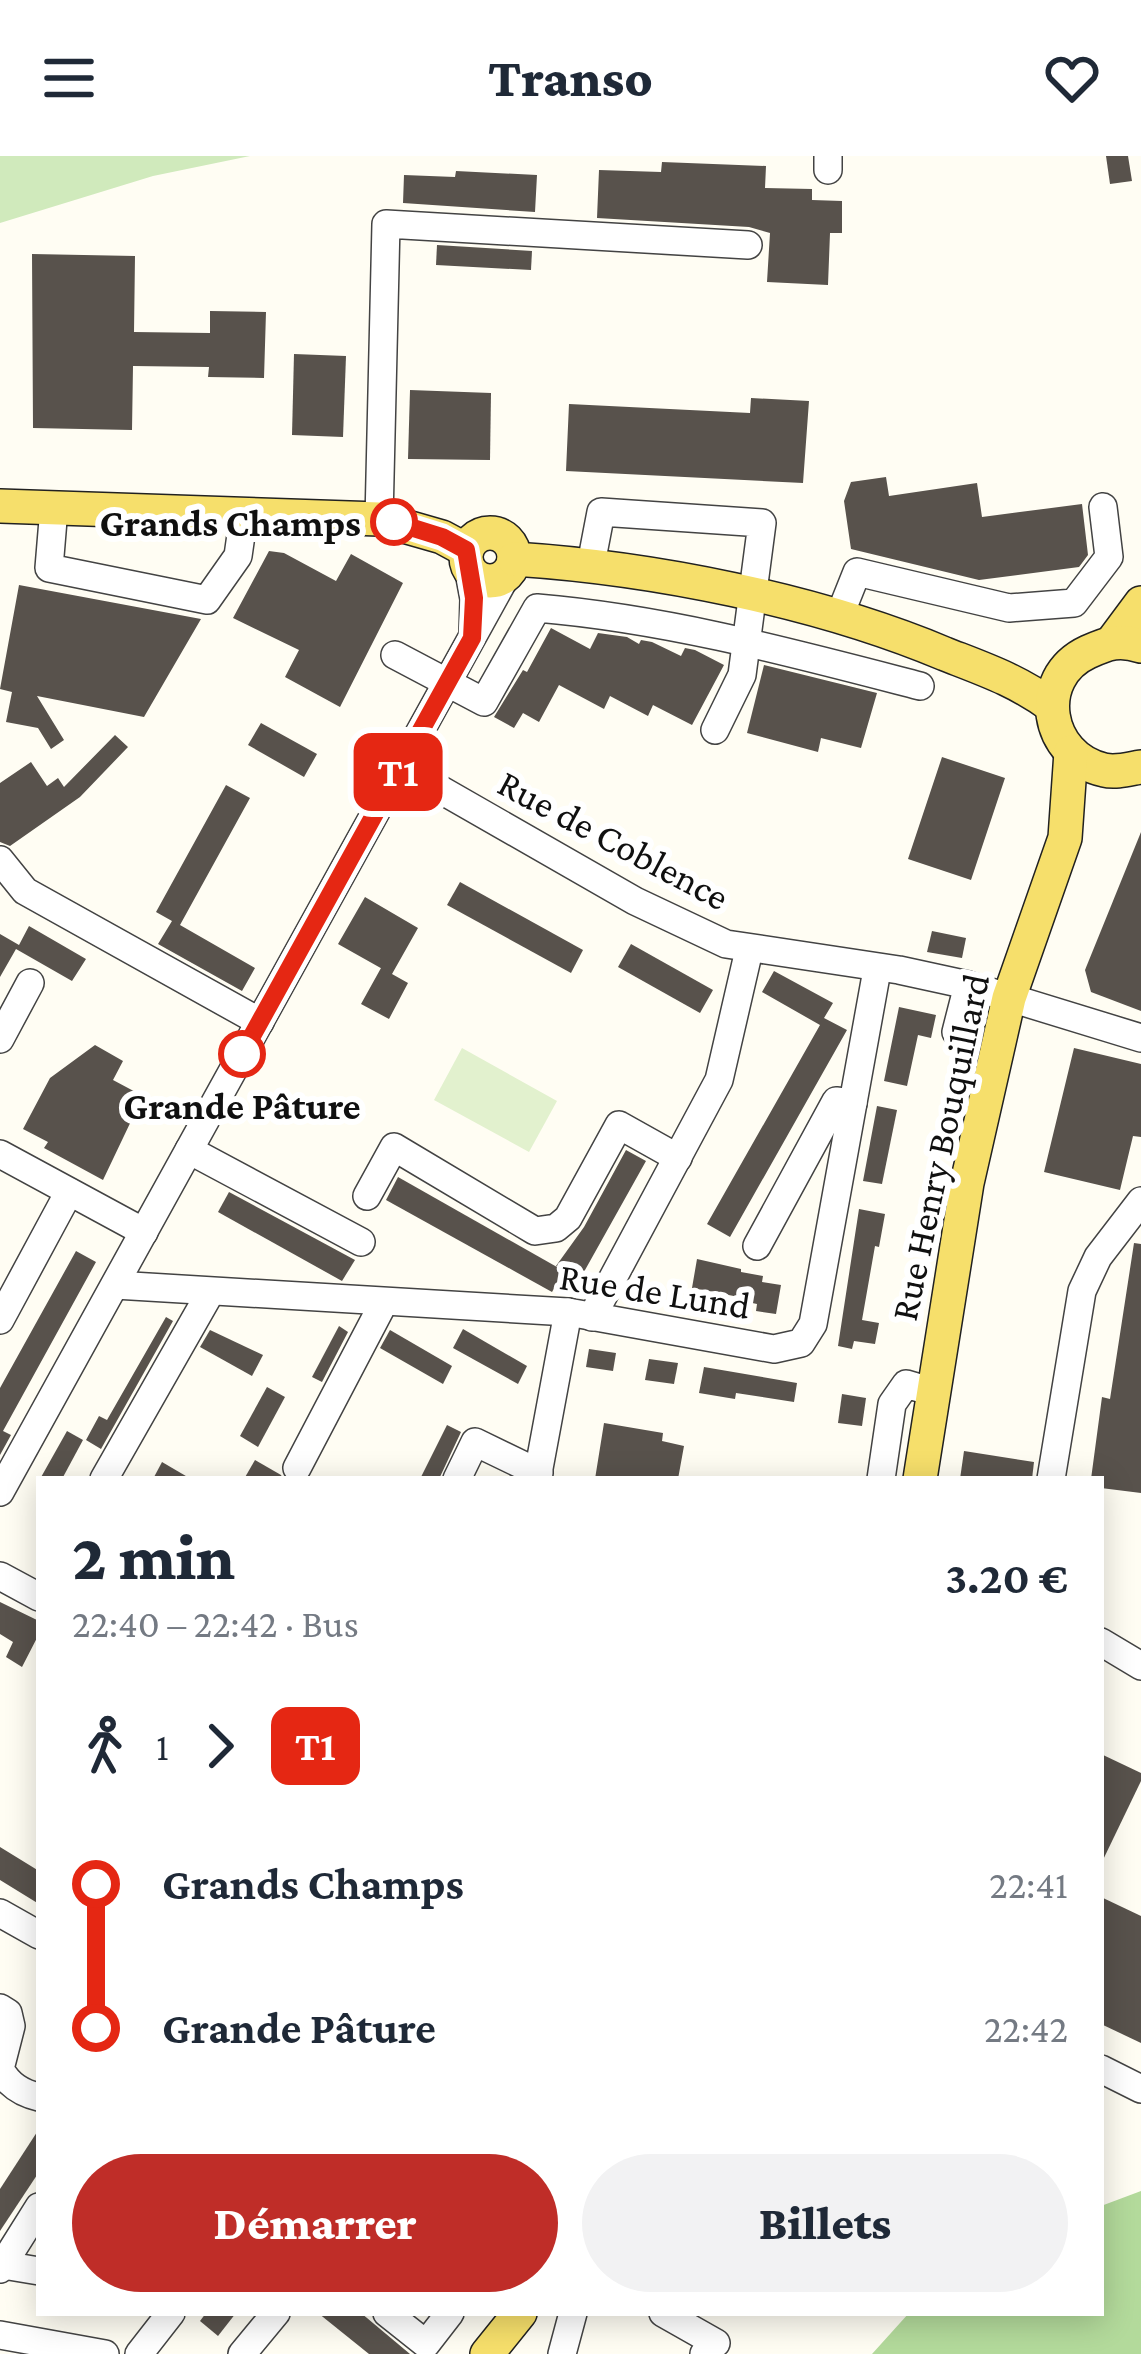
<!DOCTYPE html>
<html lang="fr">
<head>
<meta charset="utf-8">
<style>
  :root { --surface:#fff; --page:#f2f2f3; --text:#1f2937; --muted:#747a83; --accent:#bf2d28 }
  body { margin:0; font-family:"Crimson Pro",serif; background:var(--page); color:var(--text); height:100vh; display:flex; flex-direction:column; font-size:45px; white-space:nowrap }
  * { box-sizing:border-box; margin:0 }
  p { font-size:39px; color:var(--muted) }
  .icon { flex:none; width:66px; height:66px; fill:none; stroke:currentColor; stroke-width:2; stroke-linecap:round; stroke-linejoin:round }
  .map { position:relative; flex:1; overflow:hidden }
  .sheet { position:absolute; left:36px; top:1320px; width:1068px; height:840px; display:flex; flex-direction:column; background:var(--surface); border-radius:0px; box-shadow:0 6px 30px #0003 }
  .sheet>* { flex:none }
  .badge { padding:0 24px; border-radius:18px; font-size:42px; line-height:78px }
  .map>.badge { position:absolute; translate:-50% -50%; box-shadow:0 0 0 6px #fff }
  .legs { display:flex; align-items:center; gap:18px; height:132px; padding:0 36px; font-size:39px }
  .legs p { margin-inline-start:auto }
  .head { display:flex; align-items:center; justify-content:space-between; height:204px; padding:0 36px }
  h1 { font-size:66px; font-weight:800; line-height:90px }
  .cta { display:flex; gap:24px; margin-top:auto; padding:24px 36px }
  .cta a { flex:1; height:138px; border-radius:72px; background:var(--accent); color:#fff; font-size:48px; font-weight:800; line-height:138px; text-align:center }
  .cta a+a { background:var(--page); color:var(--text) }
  ul { padding:0 36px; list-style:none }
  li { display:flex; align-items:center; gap:42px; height:144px; font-size:45px }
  li i { display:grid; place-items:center; width:18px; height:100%; margin:0 15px; background:currentColor }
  li i::after { content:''; width:30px; height:30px; margin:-15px; border:9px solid; border-radius:50%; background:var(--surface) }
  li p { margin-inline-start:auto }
  li:first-child i { background:linear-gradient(#0000 50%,currentColor 0) }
  li:last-child i { background:linear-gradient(currentColor 50%,#0000 0) }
  header { display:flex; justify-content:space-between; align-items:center; height:156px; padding:0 36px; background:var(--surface); font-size:54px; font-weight:800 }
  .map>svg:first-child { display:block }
  .green { fill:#d0eabc }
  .forest { fill:#b3da9b }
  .pitch { fill:#e2f1ce }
  .building { fill:#58524c }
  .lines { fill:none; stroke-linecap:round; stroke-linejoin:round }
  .minor-casing { stroke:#434343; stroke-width:30 }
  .major-casing { stroke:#212121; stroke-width:36 }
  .minor { stroke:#fff; stroke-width:27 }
  .major { stroke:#f6df6b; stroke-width:33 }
  .line-1-casing { stroke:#fff; stroke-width:27 }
  .line-1 { stroke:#e52713; stroke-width:18 }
  .stop-1-dot { fill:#fff; stroke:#e52713; stroke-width:6 }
  .labels { text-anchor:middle; stroke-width:12; stroke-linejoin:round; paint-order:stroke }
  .stop-label { font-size:39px; font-weight:bold; fill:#101010; stroke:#fff; text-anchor:end }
  .street-label { font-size:39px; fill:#101010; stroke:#fff }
</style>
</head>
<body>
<header><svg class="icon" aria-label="menu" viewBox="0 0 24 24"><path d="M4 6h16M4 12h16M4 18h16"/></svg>Transo<svg class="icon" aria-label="heart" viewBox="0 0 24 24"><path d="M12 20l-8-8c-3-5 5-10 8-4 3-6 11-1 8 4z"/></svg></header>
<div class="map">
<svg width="1141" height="2198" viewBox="0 0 1141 2198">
  <rect width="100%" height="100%" fill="#fffdf3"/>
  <polygon class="green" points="0,0 250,0 153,20 0,67"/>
  <polygon class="forest" points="1141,2035 1141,2198 872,2198 909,2157 1101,2157 1101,2050"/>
  <polygon class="pitch" points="462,892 557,945 529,996 434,944"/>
  <g class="building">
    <polygon points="1106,0 1128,0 1132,25 1110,28"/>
    <polygon points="662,6 766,10 765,32 812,33 812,44 842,45 842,77 830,77 828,129 767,126 770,77 749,71 597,62 599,14 661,16"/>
    <polygon points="456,15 537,19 535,56 403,47 404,19 455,21"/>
    <polygon points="437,89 532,95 531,114 436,109"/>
    <polygon points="32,98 135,100 134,176 210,177 210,155 266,156 264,222 208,221 209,211 133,210 132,274 33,272"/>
    <polygon points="294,198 346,200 343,281 292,279"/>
    <polygon points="410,234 491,237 490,304 408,303"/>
    <polygon points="751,242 809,245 803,327 566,315 569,248 750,257"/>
    <polygon points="886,321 889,340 977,327 982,361 1082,348 1088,399 1079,411 979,424 851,393 844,345 851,326"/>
    <polygon points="269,395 284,397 336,425 351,398 403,427 340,551 285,521 299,494 233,462"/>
    <polygon points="19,429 201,463 144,561 37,540 64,584 51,593 38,572 6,566 12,536 0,533"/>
    <polygon points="551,472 590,493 598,477 627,481 639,488 641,484 652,486 681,500 685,492 695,494 724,509 692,569 653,549 648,560 610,540 604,553 559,529 539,566 523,557 514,572 494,561 523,514 527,516"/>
    <polygon points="764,509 877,537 861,592 821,582 818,596 747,577"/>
    <polygon points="261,567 317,598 304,621 248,589"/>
    <polygon points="115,579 128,591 80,641 10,690 0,686 0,627 31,606 47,630 58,622 64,631"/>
    <polygon points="942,601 1005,622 971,724 908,703"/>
    <polygon points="226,629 250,642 180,769 255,812 242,835 158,788 172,765 156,756"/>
    <polygon points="1141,676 1141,855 1091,836 1085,814"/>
    <polygon points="460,726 583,794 571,817 447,749"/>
    <polygon points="365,741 418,772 392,818 408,827 389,863 361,848 381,812 386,815 338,788"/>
    <polygon points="29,770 86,803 72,825 16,793 0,821 0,778 19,789"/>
    <polygon points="932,775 966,782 962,802 927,796"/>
    <polygon points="631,788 713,834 700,857 618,811"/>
    <polygon points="774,815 833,847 824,862 847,874 730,1081 707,1068 820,869 762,836"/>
    <polygon points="899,851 936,859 931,882 918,879 907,930 884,925"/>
    <polygon points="95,889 123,905 113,924 143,940 103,1024 44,992 48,986 23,973 50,922"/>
    <polygon points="1074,892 1141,908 1141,981 1133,980 1120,1034 1044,1016"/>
    <polygon points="877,950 897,954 882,1028 863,1025"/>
    <polygon points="626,994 646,1005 580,1123 556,1110 584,1071"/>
    <polygon points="398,1021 564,1115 552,1136 386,1044"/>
    <polygon points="229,1036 355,1104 342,1125 218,1056"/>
    <polygon points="859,1053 885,1058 879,1091 875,1090 862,1164 879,1167 875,1188 854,1185 852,1193 838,1190"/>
    <polygon points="1134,1087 1141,1088 1141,1337 1101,1332 1101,1323 1091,1323 1102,1241 1110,1243"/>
    <polygon points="76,1095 96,1106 3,1275 11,1279 0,1299 0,1232"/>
    <polygon points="697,1103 741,1113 741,1116 763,1120 762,1126 781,1129 776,1158 756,1155 757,1148 738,1144 739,1141 692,1132"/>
    <polygon points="166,1161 173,1165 101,1293 86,1284 99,1260 107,1264"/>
    <polygon points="339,1170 348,1176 322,1226 312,1221"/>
    <polygon points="463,1173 527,1210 518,1228 453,1192"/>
    <polygon points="210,1174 263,1199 252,1220 200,1191"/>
    <polygon points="390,1174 452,1210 443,1228 380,1192"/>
    <polygon points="589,1193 616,1197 613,1215 586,1211"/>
    <polygon points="649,1203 678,1207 674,1228 645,1224"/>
    <polygon points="704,1211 797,1227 794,1246 736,1237 735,1243 699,1237"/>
    <polygon points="267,1231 285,1241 258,1291 240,1280"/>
    <polygon points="842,1238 866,1242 862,1270 838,1267"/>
    <polygon points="604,1267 663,1277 662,1285 684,1290 678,1323 595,1323"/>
    <polygon points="447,1269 461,1276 439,1323 420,1323"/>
    <polygon points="67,1275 83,1284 62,1323 40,1323"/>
    <polygon points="964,1295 1034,1306 1032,1323 960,1323"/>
    <polygon points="255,1304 281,1319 283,1323 244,1323"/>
    <polygon points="162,1306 191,1323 153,1323"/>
    <polygon points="0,1446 39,1465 39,1478 22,1511 6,1501 13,1486 0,1478"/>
    <polygon points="1101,1598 1141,1617 1141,1625 1101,1708"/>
    <polygon points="0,1691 39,1715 39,1748 0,1724"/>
    <polygon points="1101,1741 1141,1760 1141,1887 1101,1868"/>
    <polygon points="39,1973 39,2016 0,2075 0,2033"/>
    <polygon points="206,2157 236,2157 218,2180 200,2165"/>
    <polygon points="318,2157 361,2157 410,2198 369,2198"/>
  </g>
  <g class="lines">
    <defs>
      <g id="minor">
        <polyline points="828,14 828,0"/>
        <polyline points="54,352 49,412 207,444 238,400 244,358"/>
        <polyline points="379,363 386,68 748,89"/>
        <polyline points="591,408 601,356 762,367 742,519 715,574"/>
        <polyline points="468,411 474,443 473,477"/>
        <polyline points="839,461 857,416 1009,452 1074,447 1109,401 1103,351"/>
        <path d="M395,499L484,546L537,452C668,463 793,497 920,530"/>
        <polyline points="401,611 635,745 726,788 899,814 968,829 1141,882"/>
        <polyline points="0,704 25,735 260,866"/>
        <polyline points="956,876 968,829"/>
        <polyline points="0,883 30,827"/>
        <polyline points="189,994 361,1086"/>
        <polyline points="0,998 144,1076"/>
        <polyline points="367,1040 394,991 535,1075 556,1072 568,1062 619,969 678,1002"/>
        <polyline points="757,1090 836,945 853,947"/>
        <polyline points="115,1129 568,1156 774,1193 801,1187 813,1168 877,814"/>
        <polyline points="592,1161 719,924 749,794"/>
        <polyline points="0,1164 69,1036"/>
        <polyline points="297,1312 383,1148"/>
        <polyline points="104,1323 210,1137"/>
        <polyline points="457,1323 475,1286 539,1317"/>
        <polyline points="537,1323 568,1156"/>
        <polyline points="881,1323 892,1248 906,1228 933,1236"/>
        <polyline points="1051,1323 1082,1135 1098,1101 1141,1045"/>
        <polyline points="0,1336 511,411"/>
        <polyline points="0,1420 39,1441"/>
        <polyline points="1101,1486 1141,1510"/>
        <polyline points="0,1757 39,1779"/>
        <path d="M0,1852L8,1857L11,1870L0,1913C9,1929 21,1937 39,1941"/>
        <polyline points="1101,1913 1141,1933"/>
        <polyline points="3,2109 39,2115"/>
        <polyline points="0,2113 39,2051"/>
        <polyline points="387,2157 426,2188 450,2157"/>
        <polyline points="663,2157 716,2187 704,2198"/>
        <polyline points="0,2179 105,2198"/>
        <polyline points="139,2198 171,2157"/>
        <polyline points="242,2198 276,2157"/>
        <polyline points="562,2198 573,2157"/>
      </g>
      <g id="major">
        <polyline points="0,350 379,363 442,381 466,394"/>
        <circle cx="490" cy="401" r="24"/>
        <path d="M514,403C653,412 816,444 945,498C986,514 1016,524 1052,550"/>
        <polyline points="1112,486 1141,447"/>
        <path d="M1141,490C1119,483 1108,487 1088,496C1032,522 1046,601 1104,614C1116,617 1129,613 1141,611"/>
        <polyline points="920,1323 967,1027 1009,842 1065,682 1071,596"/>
        <polyline points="487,2198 520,2157"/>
      </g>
    </defs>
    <use href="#minor" class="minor-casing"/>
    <use href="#major" class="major-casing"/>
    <use href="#minor" class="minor"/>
    <use href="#major" class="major"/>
  </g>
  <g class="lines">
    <defs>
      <polyline id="line-1" points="242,898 472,482 474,442 466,394 442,381 394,366"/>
    </defs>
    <use href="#line-1" class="line-1-casing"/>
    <use href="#line-1" class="line-1"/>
  </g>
  <g class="stop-1-dot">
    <circle cx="394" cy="366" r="21"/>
    <circle cx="242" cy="898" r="21"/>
  </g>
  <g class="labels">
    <g class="stop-label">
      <text x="361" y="380">Grands Champs</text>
      <text x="242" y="963" text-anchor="middle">Grande Pâture</text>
    </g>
    <g class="street-label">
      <text transform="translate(614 683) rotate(28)" y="14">Rue de Coblence</text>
      <text transform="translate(939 991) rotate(-78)" y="14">Rue Henry Bouquillard</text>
      <text transform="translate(655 1134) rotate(9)" y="14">Rue de Lund</text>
    </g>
  </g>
</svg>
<b class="badge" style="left:398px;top:616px;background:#e52713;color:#fff">T1</b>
<section class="sheet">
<div class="head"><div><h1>2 min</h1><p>22:40 – 22:42 · Bus</p></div><b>3.20 €</b></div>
<div class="legs"><svg class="icon" aria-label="walk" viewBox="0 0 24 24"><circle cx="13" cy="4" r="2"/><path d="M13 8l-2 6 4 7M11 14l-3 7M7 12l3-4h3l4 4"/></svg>1<svg class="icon" aria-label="forward" viewBox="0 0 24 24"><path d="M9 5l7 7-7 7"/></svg><b class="badge" style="background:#e52713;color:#fff">T1</b></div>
<ul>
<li><i style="color:#e52713"></i><b>Grands Champs</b><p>22:41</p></li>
<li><i style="color:#e52713"></i><b>Grande Pâture</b><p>22:42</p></li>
</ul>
<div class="cta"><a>Démarrer</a><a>Billets</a></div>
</section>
</div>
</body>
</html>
